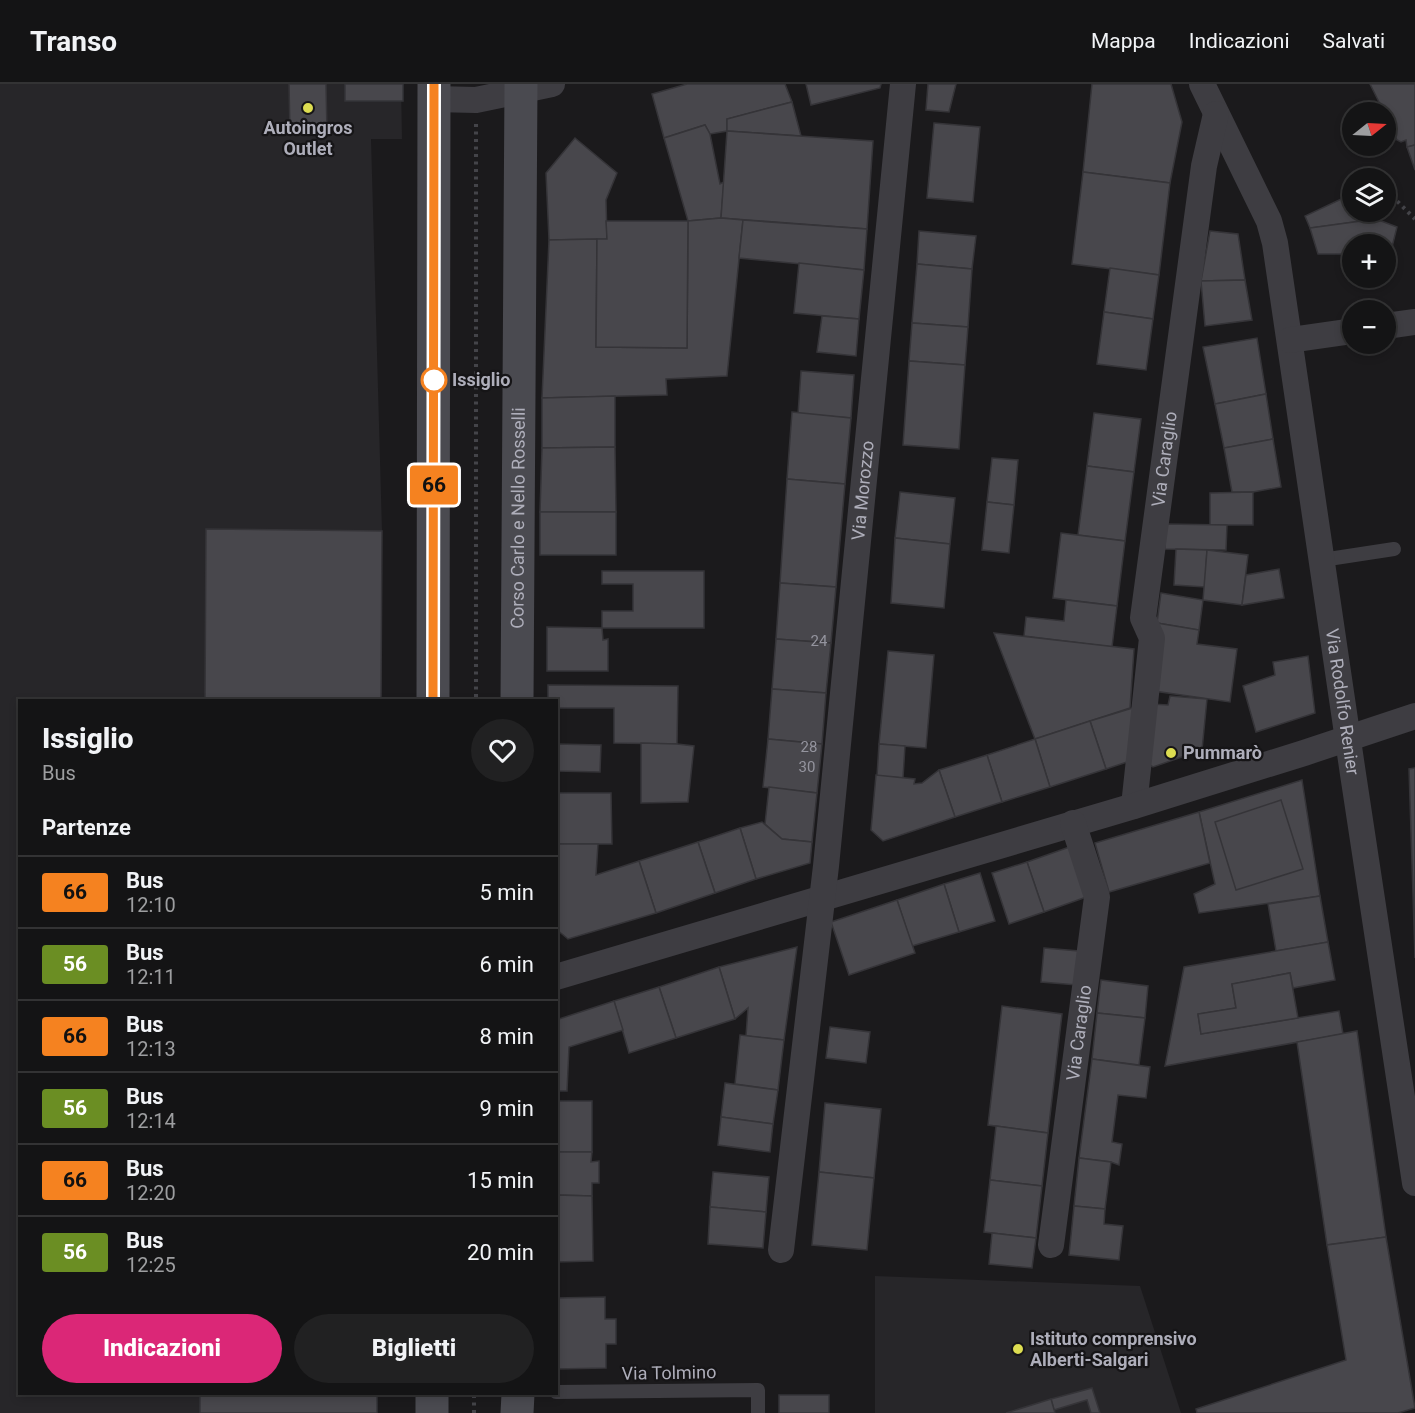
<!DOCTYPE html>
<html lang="it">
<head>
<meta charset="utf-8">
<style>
  :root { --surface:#141415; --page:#212122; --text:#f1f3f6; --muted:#9d9ea0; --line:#333334; --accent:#db2777 }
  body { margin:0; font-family:Roboto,sans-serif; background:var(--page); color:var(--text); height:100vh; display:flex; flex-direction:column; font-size:22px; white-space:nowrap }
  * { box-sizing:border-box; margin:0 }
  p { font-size:20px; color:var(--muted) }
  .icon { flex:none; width:33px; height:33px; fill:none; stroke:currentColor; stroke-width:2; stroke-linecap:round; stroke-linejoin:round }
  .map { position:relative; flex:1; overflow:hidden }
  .details { position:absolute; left:18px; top:615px; width:540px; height:696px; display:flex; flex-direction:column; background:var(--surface); border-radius:0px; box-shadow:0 3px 9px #0003,0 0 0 2px var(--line) }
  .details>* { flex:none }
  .badge { padding:0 12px; border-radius:4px; font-size:21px; line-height:39px }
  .needle { width:39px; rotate:72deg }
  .buttons { position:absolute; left:1342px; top:18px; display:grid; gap:12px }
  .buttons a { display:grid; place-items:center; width:54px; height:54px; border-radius:50%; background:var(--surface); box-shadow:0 3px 9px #0003,0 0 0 2px var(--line); font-size:30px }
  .map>.badge { position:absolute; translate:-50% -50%; box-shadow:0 0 0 3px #fff }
  h2 { padding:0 24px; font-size:22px; line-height:54px }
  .round { display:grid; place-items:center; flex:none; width:63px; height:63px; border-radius:32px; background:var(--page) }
  .headline { display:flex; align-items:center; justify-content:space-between; height:102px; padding:0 24px }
  h1 { font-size:28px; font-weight:800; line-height:45px }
  .action { display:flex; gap:12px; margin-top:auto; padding:12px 24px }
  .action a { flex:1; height:69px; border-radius:36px; background:var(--accent); color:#fff; font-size:24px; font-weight:800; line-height:69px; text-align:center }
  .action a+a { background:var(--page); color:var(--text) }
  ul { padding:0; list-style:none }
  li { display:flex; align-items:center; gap:18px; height:72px; padding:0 24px; border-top:2px solid var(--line) }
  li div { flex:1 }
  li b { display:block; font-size:22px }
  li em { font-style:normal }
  li .badge { min-width:66px; font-weight:700; text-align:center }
  header { display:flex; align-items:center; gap:36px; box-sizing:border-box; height:84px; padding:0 30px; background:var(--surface); border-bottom:2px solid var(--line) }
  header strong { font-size:28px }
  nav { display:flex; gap:33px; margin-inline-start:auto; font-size:21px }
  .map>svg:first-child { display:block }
  .built { fill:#272629 }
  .building { fill:#48474c; stroke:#353438; stroke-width:1.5 }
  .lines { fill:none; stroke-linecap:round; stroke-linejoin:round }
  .path { stroke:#444449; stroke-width:4; stroke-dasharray:3 4.5; stroke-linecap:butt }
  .lane { stroke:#3e3d42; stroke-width:14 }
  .street { stroke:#3e3d42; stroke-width:26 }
  .secondary { stroke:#4a4a50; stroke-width:33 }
  .line-casing { stroke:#fff; stroke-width:14 }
  .line { stroke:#f58220; stroke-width:9 }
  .poi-dot { fill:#dddd51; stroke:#161517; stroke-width:2 }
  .stop-dot { fill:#fff; stroke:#f58220; stroke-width:3 }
  .labels { text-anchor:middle; stroke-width:4.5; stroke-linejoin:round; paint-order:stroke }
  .number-label { font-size:15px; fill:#94949e }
  .poi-label { font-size:18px; font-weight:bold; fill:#aeaeba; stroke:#161517; text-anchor:start }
  .stop-label { font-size:18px; font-weight:bold; fill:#aeaeba; stroke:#161517; text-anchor:start }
  .street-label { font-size:18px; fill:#aeaeba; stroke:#161517 }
</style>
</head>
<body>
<header>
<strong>Transo</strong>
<nav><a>Mappa</a><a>Indicazioni</a><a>Salvati</a></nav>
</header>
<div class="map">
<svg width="1415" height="1329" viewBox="0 0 1415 1329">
  <rect width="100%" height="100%" fill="#1b1a1c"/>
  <g class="built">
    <polygon points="0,0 401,0 402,55 371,55 382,447 381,616 20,616 20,1310 377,1310 377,1329 0,1329"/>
    <polygon points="875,1192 1140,1202 1181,1329 875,1329"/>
  </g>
  <g class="building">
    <polygon points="289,0 326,0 327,48 290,50"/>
    <rect x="345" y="0" width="58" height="17"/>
    <polygon points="687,0 785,0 792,18 727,35 727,47 710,50 705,41 664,54 652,10"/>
    <polygon points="806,0 881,0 880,4 811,21"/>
    <polygon points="928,0 956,0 949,28 926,26"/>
    <polygon points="1092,0 1171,0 1182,38 1170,99 1083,88"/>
    <polygon points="1370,0 1415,0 1415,61 1407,63 1406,56 1401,58 1397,56 1386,33 1386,28 1384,28"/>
    <polygon points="792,18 801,52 727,47 727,35"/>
    <polygon points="934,39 980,43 973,118 927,114"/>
    <polygon points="705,41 710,50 720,100 724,98 721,134 688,137 664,54"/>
    <polygon points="727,47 873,57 867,145 721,134"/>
    <polygon points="575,54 617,89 606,116 607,155 549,156 546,89"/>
    <polygon points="1415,61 1415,86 1407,63"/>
    <polygon points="1083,88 1170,99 1159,191 1072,180"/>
    <polygon points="1352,110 1353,128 1369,128 1376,135 1310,144 1305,132"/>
    <polygon points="721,134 743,136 727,292 666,295 667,311 542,314 549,156 597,155 596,263 687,264 688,137"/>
    <polygon points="1376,135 1397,143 1390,171 1386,171 1386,160 1353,160 1353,170 1318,170 1310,144"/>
    <polygon points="743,136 867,145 864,186 739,174"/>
    <polygon points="606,137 688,137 687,264 596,263 597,155 607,155"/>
    <polygon points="919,147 976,152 972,185 917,180"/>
    <polygon points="1210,147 1238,150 1245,196 1201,197"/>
    <polygon points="799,179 864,186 859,235 794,229"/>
    <polygon points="917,180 972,185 968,243 912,239"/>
    <polygon points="1110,184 1159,191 1153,235 1104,228"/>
    <polygon points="1245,196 1252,236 1205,242 1201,197"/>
    <polygon points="1104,228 1153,235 1146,286 1097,280"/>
    <polygon points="822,232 859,235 856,272 817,268"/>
    <polygon points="912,239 968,243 965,281 909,277"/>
    <polygon points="1257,254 1266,310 1215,320 1203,263"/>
    <polygon points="909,277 965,281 959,365 903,361"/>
    <polygon points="801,287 854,291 851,334 798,330"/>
    <polygon points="1266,310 1273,355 1224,364 1215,320"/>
    <polygon points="615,312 615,363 542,364 542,314"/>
    <polygon points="792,328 851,334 845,400 787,395"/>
    <polygon points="1094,329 1141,335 1134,388 1087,382"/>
    <polygon points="1273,355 1281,403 1253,408 1232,408 1224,364"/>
    <polygon points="615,363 616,428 540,428 542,364"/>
    <polygon points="992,374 1018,376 1014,421 987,418"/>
    <polygon points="1087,382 1134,388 1125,457 1078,451"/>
    <polygon points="787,395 845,400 836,503 780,499"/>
    <polygon points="900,408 955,414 950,460 895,454"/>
    <polygon points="1253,408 1253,441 1210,441 1210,409"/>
    <polygon points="987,418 1014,421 1009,469 982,466"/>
    <rect x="540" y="428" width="76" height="43"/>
    <polygon points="1165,440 1227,441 1226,466 1165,465"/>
    <polygon points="206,445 382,447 381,616 205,616"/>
    <polygon points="1061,449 1125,457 1117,522 1053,514"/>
    <polygon points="895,454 950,460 944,524 891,519"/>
    <polygon points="1176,465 1207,466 1205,503 1174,501"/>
    <polygon points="1207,466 1248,471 1242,521 1203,516"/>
    <polygon points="1279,485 1284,514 1242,521 1246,491"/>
    <polygon points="602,487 704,487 704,544 602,544 602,527 633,527 633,500 602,500"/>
    <polygon points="780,499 836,503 831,559 776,555"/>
    <polygon points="1161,509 1203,516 1199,546 1157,539"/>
    <polygon points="1066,516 1117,522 1112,563 1024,552 1026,533 1064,537"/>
    <polygon points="1157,539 1199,546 1197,560 1237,565 1230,618 1147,606"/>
    <polygon points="547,543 602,544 603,556 608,555 608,587 547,587"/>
    <polygon points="994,549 1134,565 1130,624 1035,655"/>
    <polygon points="776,555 831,559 826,609 772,605"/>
    <polygon points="888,567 934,571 926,664 879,660"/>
    <polygon points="1308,572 1315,629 1256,648 1243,602 1275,591 1273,578"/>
    <polygon points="548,601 678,602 677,660 614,659 614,624 556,624 556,616 548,616"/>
    <polygon points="772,605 826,609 822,660 768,655"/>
    <polygon points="1170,612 1207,615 1202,666 1153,683 1145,678 1152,620 1168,621"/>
    <polygon points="1139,622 1133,676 1106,685 1090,637"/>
    <polygon points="1090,637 1106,685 1050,703 1035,655"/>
    <polygon points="768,655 822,660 817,709 763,703"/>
    <polygon points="1035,655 1050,703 1002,718 987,671"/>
    <polygon points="641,659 677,660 694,662 688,718 641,719"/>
    <polygon points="556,660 601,661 600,688 556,687"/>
    <polygon points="879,660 905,662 903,694 877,692"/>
    <polygon points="987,671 1002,718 955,733 939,686"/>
    <polygon points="1415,684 1415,874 1409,685"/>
    <polygon points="939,686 955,733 883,757 871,746 876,691 915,695 914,700 922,699"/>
    <polygon points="1302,696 1320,812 1199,829 1194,810 1215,800 1199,728"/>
    <polygon points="769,703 817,709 812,758 782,755 765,740"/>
    <polygon points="557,709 611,709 612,760 558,760"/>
    <polygon points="1281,716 1303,785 1236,806 1215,738"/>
    <polygon points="1199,728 1210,779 1109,808 1095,759"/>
    <polygon points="762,738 782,755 812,758 810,779 756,795 740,744"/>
    <polygon points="740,744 756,795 715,809 698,758"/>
    <polygon points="698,758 715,809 656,829 639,777"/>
    <polygon points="558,760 598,760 596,791 639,777 656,829 568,855 556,845"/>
    <polygon points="1075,761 1092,811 1044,828 1027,778"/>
    <polygon points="1027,778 1044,828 1009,840 992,789"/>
    <polygon points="980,789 995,837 959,848 944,800"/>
    <polygon points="944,800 959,848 912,862 897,816"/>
    <polygon points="1320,812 1328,858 1276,867 1268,820"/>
    <polygon points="897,816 915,869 849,891 831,838"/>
    <polygon points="1328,858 1335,896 1293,904 1290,889 1232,900 1236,924 1198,930 1201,950 1339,927 1343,950 1165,982 1184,883"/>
    <polygon points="797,863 784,956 746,952 748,924 735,935 719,883"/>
    <polygon points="1044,864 1079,867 1077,901 1041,898"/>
    <polygon points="719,883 735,935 676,954 659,903"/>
    <polygon points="1290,889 1298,934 1201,950 1198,930 1236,924 1232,900"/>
    <polygon points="1101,896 1148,902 1145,934 1097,929"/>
    <polygon points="659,903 676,954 629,969 614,917"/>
    <polygon points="614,917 623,946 569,963 567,1007 556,1007 556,936"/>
    <polygon points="1002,922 1062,930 1048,1049 988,1041"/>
    <polygon points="1097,929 1145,934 1139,981 1092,975"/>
    <polygon points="830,943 870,948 866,979 826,974"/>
    <polygon points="1357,947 1386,1153 1327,1161 1297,958"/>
    <polygon points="740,951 784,956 778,1006 735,1000"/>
    <polygon points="1092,975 1150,983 1146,1014 1118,1011 1112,1058 1122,1060 1119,1081 1111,1078 1079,1074"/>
    <polygon points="725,999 778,1006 773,1040 721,1033"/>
    <rect x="556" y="1017" width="36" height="51"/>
    <polygon points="825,1019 881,1025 874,1094 819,1088"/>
    <polygon points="721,1033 773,1040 770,1068 718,1061"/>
    <polygon points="996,1042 1048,1049 1042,1102 990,1096"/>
    <polygon points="556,1068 592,1068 591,1078 599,1077 599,1099 592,1099 592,1112 556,1111"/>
    <polygon points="1079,1074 1111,1078 1105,1125 1074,1122"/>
    <polygon points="713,1088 769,1093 766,1128 710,1123"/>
    <polygon points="819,1088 874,1094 867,1166 812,1161"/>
    <polygon points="990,1096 1042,1102 1036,1154 984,1148"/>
    <polygon points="556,1111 592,1112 593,1177 556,1178"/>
    <polygon points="1074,1122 1105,1125 1104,1140 1123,1142 1119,1176 1069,1171"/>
    <polygon points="710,1123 766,1128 763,1164 708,1160"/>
    <polygon points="992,1149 1036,1154 1032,1184 989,1180"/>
    <polygon points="1386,1153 1415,1324 1398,1329 1197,1329 1196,1325 1346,1276 1327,1161"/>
    <polygon points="605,1213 605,1235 616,1235 616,1260 606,1260 606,1284 556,1285 556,1214"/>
    <polygon points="1092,1304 1100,1329 1091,1329 1087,1316 1054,1326 1051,1315"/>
    <rect x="200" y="1310" width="177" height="19"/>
    <rect x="779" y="1311" width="50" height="18"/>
    <polygon points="1051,1315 1055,1329 1006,1329"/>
  </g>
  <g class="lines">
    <g class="path">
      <polyline points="476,40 476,616"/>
      <polyline points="1392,112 1415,135"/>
      <polyline points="474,1329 474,1310"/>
    </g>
    <g class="lane">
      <polyline points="1322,476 1394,465"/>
      <polyline points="556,1308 758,1306 758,1329"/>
    </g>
    <g class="street">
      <path id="s1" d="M1202,0L1269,137L1275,159L1353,690L1415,1099"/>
      <polyline points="434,15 476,16 552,0"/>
      <polyline points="1386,242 1415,238"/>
      <polyline points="1290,256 1353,247"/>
      <path id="s2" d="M1134,722L1152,554L1143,534L1204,82L1216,30"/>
      <polyline points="556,893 1134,722 1304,669 1415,632"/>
      <path id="s3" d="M1051,1161L1097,813L1073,739"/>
      <path id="s4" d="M781,1166L826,782L903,0"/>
    </g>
    <g class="secondary">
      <polyline points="433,616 434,0"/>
      <path id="s5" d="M517,616L521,0"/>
      <polyline points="432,1310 432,1329"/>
      <polyline points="517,1329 518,1310"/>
    </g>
  </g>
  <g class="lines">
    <defs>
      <polyline id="line" points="433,616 434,0"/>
    </defs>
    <use href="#line" class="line-casing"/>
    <use href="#line" class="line"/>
  </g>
  <g class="poi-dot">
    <circle cx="308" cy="24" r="6"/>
    <circle cx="1171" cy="669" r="6"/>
    <circle cx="1018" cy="1265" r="6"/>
  </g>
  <circle class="stop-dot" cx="434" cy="296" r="12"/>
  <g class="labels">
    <g class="number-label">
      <text x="819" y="562">24</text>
      <text x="809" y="668">28</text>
      <text x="807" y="688">30</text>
    </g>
    <g class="poi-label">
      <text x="308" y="50" text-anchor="middle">Autoingros<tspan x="308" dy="21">Outlet</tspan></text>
      <text x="1183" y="675">Pummarò</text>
      <text x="1030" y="1261">Istituto comprensivo<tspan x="1030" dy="21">Alberti-Salgari</tspan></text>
    </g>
    <g class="stop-label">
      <text x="452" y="302">Issiglio</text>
    </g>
    <g class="street-label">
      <text dy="6" stroke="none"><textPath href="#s2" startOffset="351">Via Caraglio</textPath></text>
      <text dy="6" stroke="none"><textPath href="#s4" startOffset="764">Via Morozzo</textPath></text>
      <text dy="6" stroke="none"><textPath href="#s5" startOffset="182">Corso Carlo e Nello Rosselli</textPath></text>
      <text dy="6" stroke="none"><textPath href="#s1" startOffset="639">Via Rodolfo Renier</textPath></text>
      <text dy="6" stroke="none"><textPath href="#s3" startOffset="214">Via Caraglio</textPath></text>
      <text transform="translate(669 1289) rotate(-1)" y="6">Via Tolmino</text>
    </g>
  </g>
</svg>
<div class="buttons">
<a><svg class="needle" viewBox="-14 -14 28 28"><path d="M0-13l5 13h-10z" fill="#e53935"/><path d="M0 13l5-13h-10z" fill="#9d9ea0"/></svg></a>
<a><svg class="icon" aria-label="layers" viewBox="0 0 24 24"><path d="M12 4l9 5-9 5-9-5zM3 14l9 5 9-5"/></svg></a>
<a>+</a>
<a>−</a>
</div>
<b class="badge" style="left:434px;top:401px;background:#f58220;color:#111">66</b>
<section class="details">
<div class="headline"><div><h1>Issiglio</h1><p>Bus</p></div><a class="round"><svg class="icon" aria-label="heart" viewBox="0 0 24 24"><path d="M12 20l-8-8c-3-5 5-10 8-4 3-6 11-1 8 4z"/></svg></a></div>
<h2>Partenze</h2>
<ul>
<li><span class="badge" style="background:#f58220;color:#111">66</span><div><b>Bus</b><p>12:10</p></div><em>5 min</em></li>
<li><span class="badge" style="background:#6b8e23;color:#fff">56</span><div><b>Bus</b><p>12:11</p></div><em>6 min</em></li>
<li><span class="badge" style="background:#f58220;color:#111">66</span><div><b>Bus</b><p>12:13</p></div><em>8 min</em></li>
<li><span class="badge" style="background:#6b8e23;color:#fff">56</span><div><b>Bus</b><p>12:14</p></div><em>9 min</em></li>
<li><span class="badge" style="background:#f58220;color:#111">66</span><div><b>Bus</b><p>12:20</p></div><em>15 min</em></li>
<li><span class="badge" style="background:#6b8e23;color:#fff">56</span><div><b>Bus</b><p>12:25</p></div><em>20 min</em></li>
</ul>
<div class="action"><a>Indicazioni</a><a>Biglietti</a></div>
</section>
</div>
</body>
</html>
